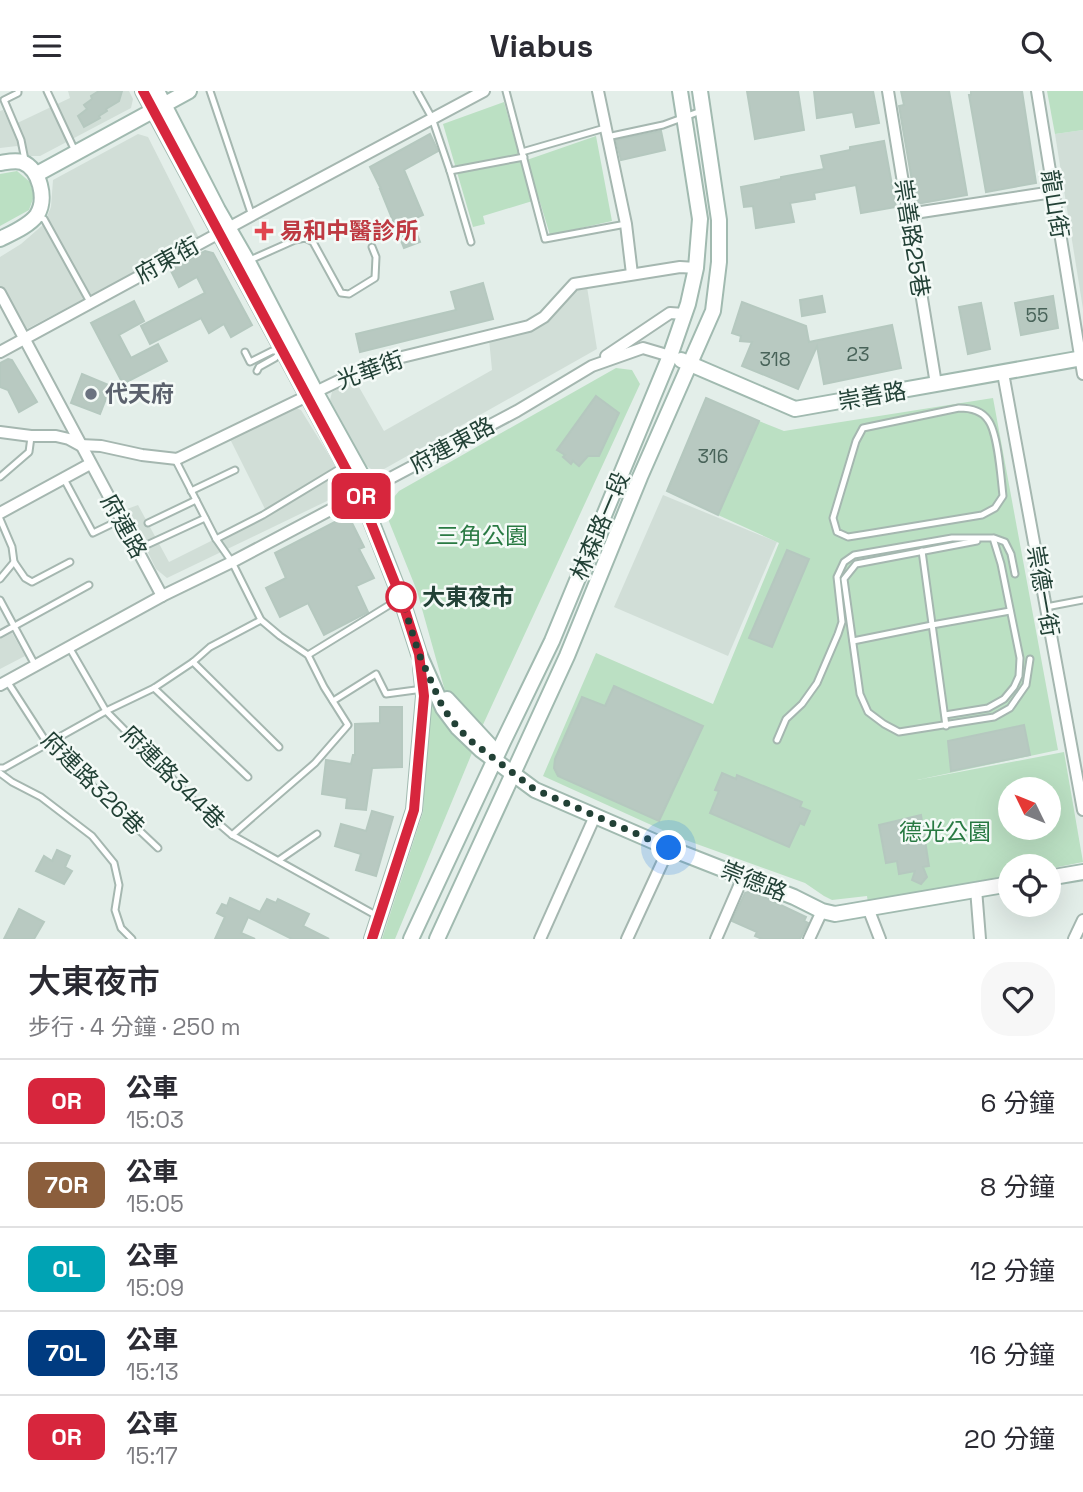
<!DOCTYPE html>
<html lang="zh-TW">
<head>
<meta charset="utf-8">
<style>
  :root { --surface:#fff; --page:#f7f7f7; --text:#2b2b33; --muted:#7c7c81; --line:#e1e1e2 }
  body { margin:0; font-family:"Space Grotesk","Noto Sans TC",sans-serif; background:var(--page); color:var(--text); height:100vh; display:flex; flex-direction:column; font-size:26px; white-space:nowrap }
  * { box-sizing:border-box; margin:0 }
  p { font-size:23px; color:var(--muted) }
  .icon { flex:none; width:38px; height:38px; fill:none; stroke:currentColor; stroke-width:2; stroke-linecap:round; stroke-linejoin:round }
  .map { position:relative; height:848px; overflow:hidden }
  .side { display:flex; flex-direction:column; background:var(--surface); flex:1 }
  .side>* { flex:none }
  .badge { padding:0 14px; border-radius:10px; font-size:24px; line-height:46px }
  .needle { width:46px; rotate:313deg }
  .controls { position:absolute; left:998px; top:686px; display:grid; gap:14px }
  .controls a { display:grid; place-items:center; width:63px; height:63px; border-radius:50%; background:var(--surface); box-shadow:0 7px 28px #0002; font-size:35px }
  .you { position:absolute; width:35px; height:35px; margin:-18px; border:5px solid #fff; border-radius:50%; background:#1a73e8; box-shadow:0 0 0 10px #1a73e833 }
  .map>.badge { position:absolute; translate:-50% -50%; box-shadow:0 0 0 4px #fff }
  .round { display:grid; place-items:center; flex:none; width:74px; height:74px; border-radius:28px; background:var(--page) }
  .head { display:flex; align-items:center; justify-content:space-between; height:119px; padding:0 28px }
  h1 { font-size:33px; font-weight:600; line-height:52px }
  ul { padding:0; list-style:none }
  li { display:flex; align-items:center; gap:21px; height:84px; padding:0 28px; border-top:2px solid var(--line) }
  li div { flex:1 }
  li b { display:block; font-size:26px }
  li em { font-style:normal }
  li .badge { min-width:77px; font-weight:700; text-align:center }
  header { display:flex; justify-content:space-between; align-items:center; height:91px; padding:0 28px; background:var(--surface); font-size:32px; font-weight:600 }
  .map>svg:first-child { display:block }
  .built { fill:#d1ded7 }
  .green { fill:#bbe0c3; fill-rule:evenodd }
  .building { fill:#b8c9c1; stroke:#b5c8bf; stroke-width:2 }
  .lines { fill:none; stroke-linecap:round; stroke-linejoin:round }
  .lane-casing { stroke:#a5b7b0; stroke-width:9 }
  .street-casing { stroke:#a5b7b0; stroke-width:14 }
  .secondary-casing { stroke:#a1bab0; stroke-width:18 }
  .lane { stroke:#fff; stroke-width:5 }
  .street { stroke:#fff; stroke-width:10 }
  .secondary { stroke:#fff; stroke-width:14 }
  .line-casing { stroke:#fff; stroke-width:16 }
  .line { stroke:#d7263d; stroke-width:10 }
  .walk { stroke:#224136; stroke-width:7; stroke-dasharray:0 12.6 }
  .health-dot { fill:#e0444e; stroke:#f4faf7; stroke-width:2.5 }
  .worship-dot { fill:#6b7280; stroke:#f4faf7; stroke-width:2.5 }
  .stop-dot { fill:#fff; stroke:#d7263d; stroke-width:3.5 }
  .labels { text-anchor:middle; stroke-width:5; stroke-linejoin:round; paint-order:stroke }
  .number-label { font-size:19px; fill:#486359 }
  .street-label { font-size:23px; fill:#224136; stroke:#f4faf7 }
  .health-label { font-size:23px; font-weight:bold; fill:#be3a42; stroke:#f4faf7; text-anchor:start }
  .worship-label { font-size:23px; font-weight:bold; fill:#5b616d; stroke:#f4faf7; text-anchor:start }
  .park-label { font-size:23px; fill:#297a43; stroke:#f4faf7 }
  .stop-label { font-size:23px; font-weight:bold; fill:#224136; stroke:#f4faf7; text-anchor:start }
</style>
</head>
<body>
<header><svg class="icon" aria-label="menu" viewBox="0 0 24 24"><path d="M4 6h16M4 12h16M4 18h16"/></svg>Viabus<svg class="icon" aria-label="search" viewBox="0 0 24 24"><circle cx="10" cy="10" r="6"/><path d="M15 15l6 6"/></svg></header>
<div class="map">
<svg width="1083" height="848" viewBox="0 0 1083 848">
  <rect width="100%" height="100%" fill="#e3eee9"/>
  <g class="built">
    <polygon points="68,0 129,0 133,8 131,17 40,65 30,65 17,55 0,57 0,20 3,19 11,35 70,7"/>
    <polygon points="1083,39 1083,218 1055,43"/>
    <polygon points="138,43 148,46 199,147 23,240 0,195 0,166 21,153 44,133 51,116 53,89"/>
    <polygon points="587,196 597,258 377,382 365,374 330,309 332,301 355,289 384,340 492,279 489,248 543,233 577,197"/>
    <polygon points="291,315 301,319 343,387 340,400 327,410 167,487 156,478 127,418 138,414 169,471 267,422 229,346"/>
    <polygon points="663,404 777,451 728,565 614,516"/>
    <polygon points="11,540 25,565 0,578 0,546"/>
  </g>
  <g class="green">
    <polygon points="1047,0 1083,0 1083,39 1055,43"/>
    <polygon points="504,11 521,71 596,45 612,130 550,144 539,108 483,125 485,133 473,136 443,33"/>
    <polygon points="17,80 30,91 34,105 29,119 0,135 0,83"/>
    <polygon points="616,277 632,279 640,293 481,638 462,621 445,600 417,500 384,418 399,400"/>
    <path d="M993,307L1058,659L917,689L1064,661L1083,771L1048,778V775H1010V785L868,812L867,805L832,809L824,805L805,792L680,747L543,685L596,562L713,613L779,452L718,424L759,330L784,340ZM1010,698H1048V737H1010Z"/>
    <polygon points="432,607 442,629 472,662 395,848 382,848 423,721 428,613"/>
  </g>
  <g class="building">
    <polygon points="99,0 122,0 119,10 106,18 107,20 99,25 100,27 84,36 78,25 87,18 84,14 92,8 91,5"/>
    <polygon points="747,0 798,0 804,39 755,48"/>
    <polygon points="814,0 873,0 879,32 856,36 853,21 817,27"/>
    <polygon points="901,0 949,0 967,104 916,113 899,15 904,14"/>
    <polygon points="971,0 1022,0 1036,92 986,101 969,4 971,4"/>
    <polygon points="661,40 665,59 621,69 616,49"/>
    <polygon points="430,43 438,60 404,79 423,124 411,129 420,151 404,157 380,98 381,98 370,76"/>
    <polygon points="884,50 896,116 861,122 856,94 814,102 815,108 790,112 794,131 756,137 753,115 744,116 741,96 781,88 781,86 824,78 821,65 850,59 850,56"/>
    <polygon points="205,160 213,162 252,234 231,246 224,233 209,242 201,227 150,253 141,235 205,202 197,186 179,196 170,178"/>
    <polygon points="483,192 493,228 360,261 356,243 456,219 451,201"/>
    <polygon points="822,205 825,221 802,225 800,209"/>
    <polygon points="1053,205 1058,237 1021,244 1015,212"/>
    <polygon points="134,210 144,230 119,244 131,267 158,253 167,270 123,293 91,232"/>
    <polygon points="742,211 806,235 809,251 892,234 901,277 824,293 817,255 798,298 762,283 742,275 752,251 740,250 741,245 732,242"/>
    <polygon points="981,212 990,258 968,263 959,216"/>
    <polygon points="8,268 12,269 37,311 19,321 8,299 0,296 0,272"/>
    <polygon points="82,283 111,295 100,323 71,312"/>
    <polygon points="596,305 619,322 599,365 588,365 579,375 573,370 571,373 563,366 565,364 557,359"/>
    <polygon points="706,307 759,330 718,424 667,400"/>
    <polygon points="348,424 364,456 359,458 374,487 356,495 368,521 324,544 308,512 280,526 266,497 286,487 275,462"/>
    <polygon points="787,459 809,468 772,556 749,547"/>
    <polygon points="614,595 703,635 659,730 558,685 554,677 555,668 582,606 605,615"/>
    <polygon points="380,616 402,616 402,676 372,677 366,719 346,717 347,707 322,703 326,669 351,673 353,664 355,664 355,633 380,632"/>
    <polygon points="1024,634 1030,664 951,680 948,650"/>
    <polygon points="722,682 736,688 737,684 802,711 800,716 810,720 804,734 800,732 789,756 710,722 719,700 715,699"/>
    <polygon points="372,720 393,726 376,785 356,779 361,763 335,755 341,733 366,740"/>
    <polygon points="921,724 929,775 923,776 927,786 921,793 912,789 915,780 899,783 897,770 886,772 879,734"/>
    <polygon points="57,759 70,765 65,776 72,780 64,793 36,780 44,765 52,770"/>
    <polygon points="751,800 806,826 804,830 808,832 800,848 762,848 755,845 757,841 732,830 745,802"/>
    <polygon points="230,807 260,821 267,808 276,812 278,808 309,823 303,835 329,848 292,848 248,826 241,842 255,848 215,848 225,826 217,822 222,813 227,815"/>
    <polygon points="19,818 44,831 34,848 4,848"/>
  </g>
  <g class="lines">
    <defs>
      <g id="lane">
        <polyline points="18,0 18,2 4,9 21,49 25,69"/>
        <polyline points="47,0 75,60"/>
        <polyline points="210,0 252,125"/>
        <polyline points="417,0 432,27 450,80 471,151"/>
        <polyline points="506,0 545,148 626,133"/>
        <polyline points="607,46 663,34 701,20"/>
        <polyline points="522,61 605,37"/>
        <polyline points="450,80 524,66"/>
        <polyline points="37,126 44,128 90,211"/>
        <polyline points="250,169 295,149 305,147 313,151 341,202 349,203 375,187 376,166 372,156"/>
        <polyline points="245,261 250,271 272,260 279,260"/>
        <polyline points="257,280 259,276 275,267 282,260"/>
        <path d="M959,317C970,317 982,320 988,329C998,342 1001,387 1003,405L995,417L982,424L867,443L848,446L837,441L833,427L856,350L863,337Z"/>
        <polyline points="175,368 216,448 232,471 261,529 280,545 308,564 324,596 348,634 315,672 232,744"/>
        <polyline points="0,386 29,361 31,346"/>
        <polyline points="64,388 93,442 120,429"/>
        <polyline points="191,400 235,379"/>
        <polyline points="0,428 12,456 14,471 0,488"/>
        <polyline points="148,432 196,409"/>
        <polyline points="994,447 1005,451 1011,463 1015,483"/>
        <polyline points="216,448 263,424 344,375"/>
        <polyline points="977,450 856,473 844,488 860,603 868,621 884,633 899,641 994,626 1010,617 1026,594 1030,568"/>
        <polyline points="138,458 205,427"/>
        <polyline points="922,460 946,635"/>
        <polyline points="14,471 25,487 32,491 70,471"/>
        <polyline points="0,509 35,574"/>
        <polyline points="1046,516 1083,509"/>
        <polyline points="0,543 89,494"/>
        <polyline points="853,550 932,534 1010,520"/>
        <polyline points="69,556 106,620 204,720 232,744 379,826"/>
        <polyline points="308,564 399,508"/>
        <polyline points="193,571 279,656"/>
        <polyline points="7,590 47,652 158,757"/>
        <polyline points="154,597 248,686"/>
        <polyline points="333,610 376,583 386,603 423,598"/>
        <polyline points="777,649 786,628 802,613 817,592 838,543 842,531 837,486 844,471 854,464 952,447 993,447 1001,473 1020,567 1019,585 1014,596 1004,608 988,617 945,624"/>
        <polyline points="0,677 4,677 106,620 154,597 193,571 210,556 261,529"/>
        <polyline points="0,682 12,691 41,706 92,745 114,772 119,794 115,819 121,837 132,848"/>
        <polyline points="279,769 317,743"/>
      </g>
      <g id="street">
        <polyline points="598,0 626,133 632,183"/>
        <polyline points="888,0 936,293"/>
        <polyline points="1037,0 1083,283"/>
        <polyline points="908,123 1053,101"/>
        <polyline points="0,202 162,505"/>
        <path d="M0,261C161,173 322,86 484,0"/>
        <polyline points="606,265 670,222 684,223"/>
        <polyline points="1003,282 1083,719"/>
        <polyline points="0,341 31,345 56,345 69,348 80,354 101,355 142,364 177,368 361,279 402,266 529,235 544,226 574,193 680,176 696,177"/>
        <polyline points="0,422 90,373"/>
        <polyline points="0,594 162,505 232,471 517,320 592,275 643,257 670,265"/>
        <polyline points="976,798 980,848"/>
        <polyline points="868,817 880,848"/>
        <polyline points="540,848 595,725"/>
        <polyline points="627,848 669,757"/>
        <polyline points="716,848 743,786"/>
        <polyline points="809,848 822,820"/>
        <polyline points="1074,848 1083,829"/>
      </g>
      <g id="secondary">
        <polyline points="143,0 361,404 401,507 419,563 443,617 458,637 481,659 535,699 669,757 794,806 822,820 835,823 1010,793"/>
        <polyline points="157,0 218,119 248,171 315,300 361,383 379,422"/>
        <path d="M0,72C7,71 15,69 22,71C40,78 47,108 37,124C29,135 12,142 0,148"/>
        <polyline points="37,83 189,0"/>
        <polyline points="681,269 795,318 1083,267"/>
        <polyline points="447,608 495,660"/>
        <polyline points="1048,787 1083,781"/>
        <polyline points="372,848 414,719 424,605 421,577"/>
        <polyline points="411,848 503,651 552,550 670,265 688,213 696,177 700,128 680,0"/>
        <polyline points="437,848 567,565 640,386 713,220 719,171 719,129 700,0"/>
      </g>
    </defs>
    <use href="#lane" class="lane-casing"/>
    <use href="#street" class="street-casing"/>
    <use href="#secondary" class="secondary-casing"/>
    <use href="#lane" class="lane"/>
    <use href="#street" class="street"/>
    <use href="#secondary" class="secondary"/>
  </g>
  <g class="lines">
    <defs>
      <polyline id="line" points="143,0 360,404 401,507 419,563 424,605 414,719 372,848"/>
    </defs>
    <use href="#line" class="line-casing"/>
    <use href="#line" class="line"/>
    <polyline class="walk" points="401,506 419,563 443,617 458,637 471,650 534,698 669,757"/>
  </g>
  <path class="health-dot" d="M260.5 129.5h7v7h7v7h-7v7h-7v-7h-7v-7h7z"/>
  <circle class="worship-dot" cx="91" cy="303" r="7"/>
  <circle class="stop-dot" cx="401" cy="506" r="14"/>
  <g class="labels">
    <g class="number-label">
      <text x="1037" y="231">55</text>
      <text x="858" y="270">23</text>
      <text x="775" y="275">318</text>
      <text x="713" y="372">316</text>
    </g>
    <g class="street-label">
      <text transform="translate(1055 113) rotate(81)" y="8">龍山街</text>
      <text transform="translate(912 147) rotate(81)" y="8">崇善路25巷</text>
      <text transform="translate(167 169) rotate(-29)" y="8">府東街</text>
      <text transform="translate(370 279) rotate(-20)" y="8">光華街</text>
      <text transform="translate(872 305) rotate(-10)" y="8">崇善路</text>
      <text transform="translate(452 354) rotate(-28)" y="8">府連東路</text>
      <text transform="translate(124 435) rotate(61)" y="8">府連路</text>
      <text transform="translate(600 435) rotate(-67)" y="8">林森路一段</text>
      <text transform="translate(1043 500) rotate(80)" y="8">崇德一街</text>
      <text transform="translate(173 686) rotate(45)" y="8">府連路344巷</text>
      <text transform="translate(93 692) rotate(45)" y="8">府連路326巷</text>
      <text transform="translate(754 790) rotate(22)" y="8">崇德路</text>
    </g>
    <g class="health-label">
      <text x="280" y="148">易和中醫診所</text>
    </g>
    <g class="worship-label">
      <text x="105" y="311">代天府</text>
    </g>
    <g class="park-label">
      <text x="482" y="453">三角公園</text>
      <text x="945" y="749">德光公園</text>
    </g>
    <g class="stop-label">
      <text x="422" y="514">大東夜市</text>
    </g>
  </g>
</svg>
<div class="controls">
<a><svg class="needle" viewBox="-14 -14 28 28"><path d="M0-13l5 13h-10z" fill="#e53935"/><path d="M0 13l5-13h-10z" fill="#7c7c81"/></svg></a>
<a><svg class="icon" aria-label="locate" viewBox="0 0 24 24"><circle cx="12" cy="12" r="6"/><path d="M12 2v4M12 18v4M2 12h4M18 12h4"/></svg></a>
</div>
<div class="you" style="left:669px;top:757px"></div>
<b class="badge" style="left:361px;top:405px;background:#d7263d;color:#fff">0R</b>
</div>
<section class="side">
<div class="head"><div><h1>大東夜市</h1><p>步行 · 4 分鐘 · 250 m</p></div><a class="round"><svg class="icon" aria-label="heart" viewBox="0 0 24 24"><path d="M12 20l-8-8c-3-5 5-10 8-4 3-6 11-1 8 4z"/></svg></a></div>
<ul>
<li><span class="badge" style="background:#d7263d;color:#fff">0R</span><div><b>公車</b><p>15:03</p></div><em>6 分鐘</em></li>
<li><span class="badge" style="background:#8b5e3c;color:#fff">70R</span><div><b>公車</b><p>15:05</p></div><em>8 分鐘</em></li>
<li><span class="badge" style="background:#00a3b4;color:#fff">0L</span><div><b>公車</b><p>15:09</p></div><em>12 分鐘</em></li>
<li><span class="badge" style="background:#003b80;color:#fff">70L</span><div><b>公車</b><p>15:13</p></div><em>16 分鐘</em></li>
<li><span class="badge" style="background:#d7263d;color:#fff">0R</span><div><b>公車</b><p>15:17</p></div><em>20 分鐘</em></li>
</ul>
</section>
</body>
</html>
